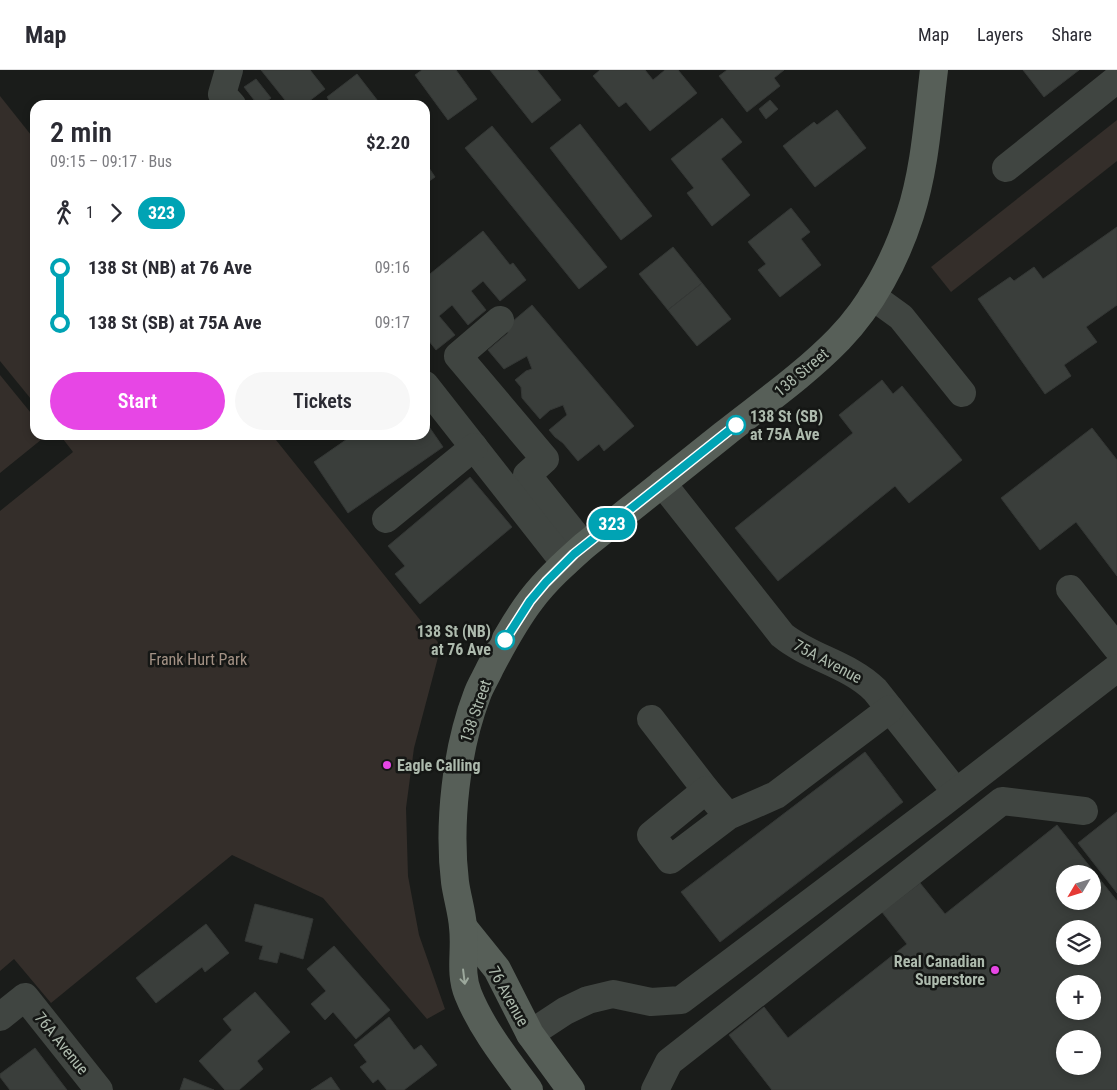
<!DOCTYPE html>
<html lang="en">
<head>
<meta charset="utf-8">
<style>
  :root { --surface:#fff; --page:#f7f7f7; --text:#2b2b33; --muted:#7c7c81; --line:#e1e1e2; --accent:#e746e5 }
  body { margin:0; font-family:"Roboto Condensed",sans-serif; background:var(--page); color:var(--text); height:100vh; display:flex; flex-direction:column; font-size:19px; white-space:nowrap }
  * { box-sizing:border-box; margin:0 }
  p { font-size:16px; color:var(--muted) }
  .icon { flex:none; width:28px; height:28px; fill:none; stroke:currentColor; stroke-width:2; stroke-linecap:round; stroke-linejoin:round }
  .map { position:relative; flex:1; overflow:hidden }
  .panel { position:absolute; left:30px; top:30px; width:400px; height:340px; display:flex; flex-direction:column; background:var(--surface); border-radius:15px; box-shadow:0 2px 8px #0003 }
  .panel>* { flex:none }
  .badge { padding:0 10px; border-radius:16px; font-size:18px; line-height:32px }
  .needle { width:32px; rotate:232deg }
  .fabs { position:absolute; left:1056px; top:795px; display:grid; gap:10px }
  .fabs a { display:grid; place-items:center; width:45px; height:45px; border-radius:50%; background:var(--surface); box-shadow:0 2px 8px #0003; font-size:25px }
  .map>.badge { position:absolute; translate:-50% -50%; box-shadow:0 0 0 2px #fff }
  .legs { display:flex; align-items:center; gap:8px; height:55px; padding:0 20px; font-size:16px }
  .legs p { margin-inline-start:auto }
  .overview { display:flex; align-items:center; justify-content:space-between; height:85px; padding:0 20px }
  h1 { font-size:28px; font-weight:600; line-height:38px }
  .action { display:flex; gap:10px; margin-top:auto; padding:10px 20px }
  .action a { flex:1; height:58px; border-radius:30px; background:var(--accent); color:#fff; font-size:20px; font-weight:600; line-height:58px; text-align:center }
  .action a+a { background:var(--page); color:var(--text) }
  ul { padding:0 20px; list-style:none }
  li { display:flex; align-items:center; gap:18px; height:55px; font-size:19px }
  li i { display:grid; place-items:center; width:8px; height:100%; margin:0 6px; background:currentColor }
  li i::after { content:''; width:12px; height:12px; margin:-6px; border:4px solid; border-radius:50%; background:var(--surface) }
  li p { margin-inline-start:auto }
  li:first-child i { background:linear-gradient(#0000 50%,currentColor 0) }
  li:last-child i { background:linear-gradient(currentColor 50%,#0000 0) }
  header { display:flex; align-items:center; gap:30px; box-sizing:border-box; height:70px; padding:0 25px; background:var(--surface); border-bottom:1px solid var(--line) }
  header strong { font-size:24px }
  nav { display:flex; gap:28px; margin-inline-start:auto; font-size:18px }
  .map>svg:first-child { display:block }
  .green { fill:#342e2a }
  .building { fill:#3a3e3b; stroke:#343735; fill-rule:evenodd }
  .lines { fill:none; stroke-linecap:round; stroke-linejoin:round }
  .minor { stroke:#404541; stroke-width:28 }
  .major { stroke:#575f58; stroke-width:28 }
  .oneway { stroke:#9ca89c }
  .line-1-casing { stroke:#fff; stroke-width:11 }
  .line-1 { stroke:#00a3b4; stroke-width:8 }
  .stop-1-dot { fill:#fff; stroke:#00a3b4; stroke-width:2.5 }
  .poi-dot { fill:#e746e5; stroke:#151715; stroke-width:2 }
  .labels { text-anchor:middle; stroke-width:5; stroke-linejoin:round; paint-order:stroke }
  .street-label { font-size:16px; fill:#adbaad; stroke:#151715 }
  .stop-label { font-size:16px; font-weight:bold; fill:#adbaad; stroke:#151715; text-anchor:start }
  .park-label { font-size:16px; fill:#a49285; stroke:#151715 }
  .poi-label { font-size:16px; font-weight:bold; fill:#adbaad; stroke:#151715; text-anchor:start }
</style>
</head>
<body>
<header>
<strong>Map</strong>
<nav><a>Map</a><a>Layers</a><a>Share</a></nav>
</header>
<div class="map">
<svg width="1117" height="1020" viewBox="0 0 1117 1020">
  <rect width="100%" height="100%" fill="#1a1c1a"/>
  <g class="green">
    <polygon points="0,26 35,70 35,334 0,291"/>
    <polygon points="1117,50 1117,91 951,222 931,197"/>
    <polygon points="0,305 35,348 35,365 47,365 0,403"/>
    <polygon points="60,365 272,365 441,576 414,678 406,738 408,806 419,865 445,939 427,949 323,828 232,785 51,933 14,889 0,901 0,441 73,382"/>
  </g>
  <g class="building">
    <polygon points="261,0 310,0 325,19 304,35 289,35"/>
    <polygon points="422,0 456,0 477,29 448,50 415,5"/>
    <polygon points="490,0 537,0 561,30 532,53"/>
    <polygon points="600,0 645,0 653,10 665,0 678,0 697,23 650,61 626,32 619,37 593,6"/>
    <polygon points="727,0 784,0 774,8 780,16 747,42 719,6"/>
    <polygon points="1023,0 1079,0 1044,27"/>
    <polygon points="357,4 381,35 332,35 327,27"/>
    <polygon points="256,9 271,28 262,35 258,35 244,17"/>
    <polygon points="770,30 778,39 766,49 759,39"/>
    <polygon points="837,40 866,78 815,117 783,76 814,52 817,55"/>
    <polygon points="722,48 742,72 721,89 750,125 712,156 687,123 694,118 671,89"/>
    <polygon points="580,54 652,146 621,170 550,78"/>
    <polygon points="492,56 607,197 579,219 465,78"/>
    <polygon points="425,92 435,107 425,114"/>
    <polygon points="791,138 810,162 801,169 821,195 780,227 758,200 766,194 748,172"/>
    <polygon points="1117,157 1117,235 1086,257 1097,272 1064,295 1071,306 1045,324 978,229 1010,207 1014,211 1034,197 1043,209"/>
    <polygon points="483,161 510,195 513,193 526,210 500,231 483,211 471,221 486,240 468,255 452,235 439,246 455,265 436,280 425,266 425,208"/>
    <polygon points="673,177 702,213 668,240 639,204"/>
    <polygon points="702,213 731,249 697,276 668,240"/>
    <polygon points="532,235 634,356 604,381 599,374 578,391 563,373 555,367 549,360 567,345 563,335 550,340 540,349 522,328 521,317 515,310 526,301 532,299 527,286 504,299 488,280 508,263 506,257"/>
    <polygon points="882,310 893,324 902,316 962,390 909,433 895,416 778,511 735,458 853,363 839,345"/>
    <polygon points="425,351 443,377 348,443 314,392 353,365 425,365"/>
    <polygon points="1092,358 1117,390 1117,506 1076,452 1040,480 1001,428"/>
    <polygon points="470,407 512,457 420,534 395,504 405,496 388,476"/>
    <polygon points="865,682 903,732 720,872 681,822"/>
    <polygon points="1117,742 1117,823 1078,773"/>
    <path d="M1057,755L1117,831V1020H772L729,965L764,937L788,968L907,874L882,842L920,813L945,844ZM1065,804H1092V831H1065ZM1065,859H1092V886H1065ZM1065,914H1092V941H1065ZM1065,969H1092V996H1065Z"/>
    <polygon points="255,834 313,849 303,889 280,882 277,893 259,889 263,876 245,871"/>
    <polygon points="206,854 229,883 205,902 202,897 156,933 136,908"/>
    <polygon points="334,876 390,940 356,969 333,942 325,950 311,934 326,921 307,899"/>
    <polygon points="255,922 290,962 257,991 263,999 239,1020 225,1020 199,991 232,960 223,949"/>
    <polygon points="389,947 414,980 421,975 437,995 404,1020 387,1020 378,1009 373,1013 360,997 367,992 354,975"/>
    <polygon points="35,978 67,1020 10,1020 0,1007 0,1004"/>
    <polygon points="331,1007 340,1020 311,1020"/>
    <polygon points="184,1008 214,1020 180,1020"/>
  </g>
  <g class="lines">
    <g class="minor">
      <polyline points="229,0 222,24 232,35"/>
      <polyline points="1006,98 1117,9"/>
      <polyline points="872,226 901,247 962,323"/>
      <polyline points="500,250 458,286 545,389 527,405 584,476"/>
      <polyline points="425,315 565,493"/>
      <path d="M662,413L782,565C810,588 849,594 875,620L956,722"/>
      <polyline points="386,449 474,377"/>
      <polyline points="1070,519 1117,578"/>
      <polyline points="651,649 706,720"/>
      <polyline points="728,746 706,720 651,765 670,790 728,746 776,725 890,639"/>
      <polyline points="0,947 25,927 99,1020"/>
      <polyline points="530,964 565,941 588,930 613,924 651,932 681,930 941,734 1117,598"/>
      <polyline points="655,1020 669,992 1002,731 1084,741"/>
    </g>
    <g class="major">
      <polyline points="464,858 497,899 530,964 571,1020"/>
      <path d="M529,1020C507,990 482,959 468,924C459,902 466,880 463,857C462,842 457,827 455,812C448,754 456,680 477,625C480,616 486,607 490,598C502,575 515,551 531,530C546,510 565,493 584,476C630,439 676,402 723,365C762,334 804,305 839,269C872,235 896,189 910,145C925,99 928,48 934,0"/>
    </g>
  </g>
  <defs><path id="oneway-shaft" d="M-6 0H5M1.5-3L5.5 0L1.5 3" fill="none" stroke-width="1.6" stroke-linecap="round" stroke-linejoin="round" transform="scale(1.25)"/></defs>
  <use class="oneway" href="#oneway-shaft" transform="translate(464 907) rotate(83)"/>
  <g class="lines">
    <defs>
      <polyline id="line-1" points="505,570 530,531 546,512 574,484 736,355"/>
    </defs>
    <use href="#line-1" class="line-1-casing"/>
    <use href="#line-1" class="line-1"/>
  </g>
  <g class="stop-1-dot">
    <circle cx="736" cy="355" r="9"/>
    <circle cx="505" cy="570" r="9"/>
  </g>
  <g class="poi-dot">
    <circle cx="387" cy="695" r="5"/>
    <circle cx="995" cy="900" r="5"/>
  </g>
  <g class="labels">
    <g class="street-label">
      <text transform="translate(801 302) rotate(-40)" y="6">138 Street</text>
      <text transform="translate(828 591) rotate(28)" y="6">75A Avenue</text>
      <text transform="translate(475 641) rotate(-71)" y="6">138 Street</text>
      <text transform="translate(509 926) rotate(61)" y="6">76 Avenue</text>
      <text transform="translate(62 973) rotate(51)" y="6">76A Avenue</text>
    </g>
    <g class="stop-label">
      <text x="750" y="352">138 St (SB)<tspan x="750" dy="18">at 75A Ave</tspan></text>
      <text x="491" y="567" text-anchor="end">138 St (NB)<tspan x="491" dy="18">at 76 Ave</tspan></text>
    </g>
    <g class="park-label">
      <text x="198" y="595">Frank Hurt Park</text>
    </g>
    <g class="poi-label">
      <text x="397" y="701">Eagle Calling</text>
      <text x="985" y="897" text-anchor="end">Real Canadian<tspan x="985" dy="18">Superstore</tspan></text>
    </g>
  </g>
</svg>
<div class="fabs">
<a><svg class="needle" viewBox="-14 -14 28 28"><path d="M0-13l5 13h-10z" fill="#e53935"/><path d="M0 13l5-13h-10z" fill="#7c7c81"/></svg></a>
<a><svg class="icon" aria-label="layers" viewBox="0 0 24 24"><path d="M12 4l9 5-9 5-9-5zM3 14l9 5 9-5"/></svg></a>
<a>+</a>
<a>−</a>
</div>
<b class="badge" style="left:612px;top:454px;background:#00a3b4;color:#fff">323</b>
<section class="panel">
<div class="overview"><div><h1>2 min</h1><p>09:15 – 09:17 · Bus</p></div><b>$2.20</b></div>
<div class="legs"><svg class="icon" aria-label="walk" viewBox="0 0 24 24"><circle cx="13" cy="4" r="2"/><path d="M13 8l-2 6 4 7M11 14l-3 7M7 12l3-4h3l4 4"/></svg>1<svg class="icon" aria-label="forward" viewBox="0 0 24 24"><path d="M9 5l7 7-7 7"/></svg><b class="badge" style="background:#00a3b4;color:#fff">323</b></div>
<ul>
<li><i style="color:#00a3b4"></i><b>138 St (NB) at 76 Ave</b><p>09:16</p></li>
<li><i style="color:#00a3b4"></i><b>138 St (SB) at 75A Ave</b><p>09:17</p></li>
</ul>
<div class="action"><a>Start</a><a>Tickets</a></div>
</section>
</div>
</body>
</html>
